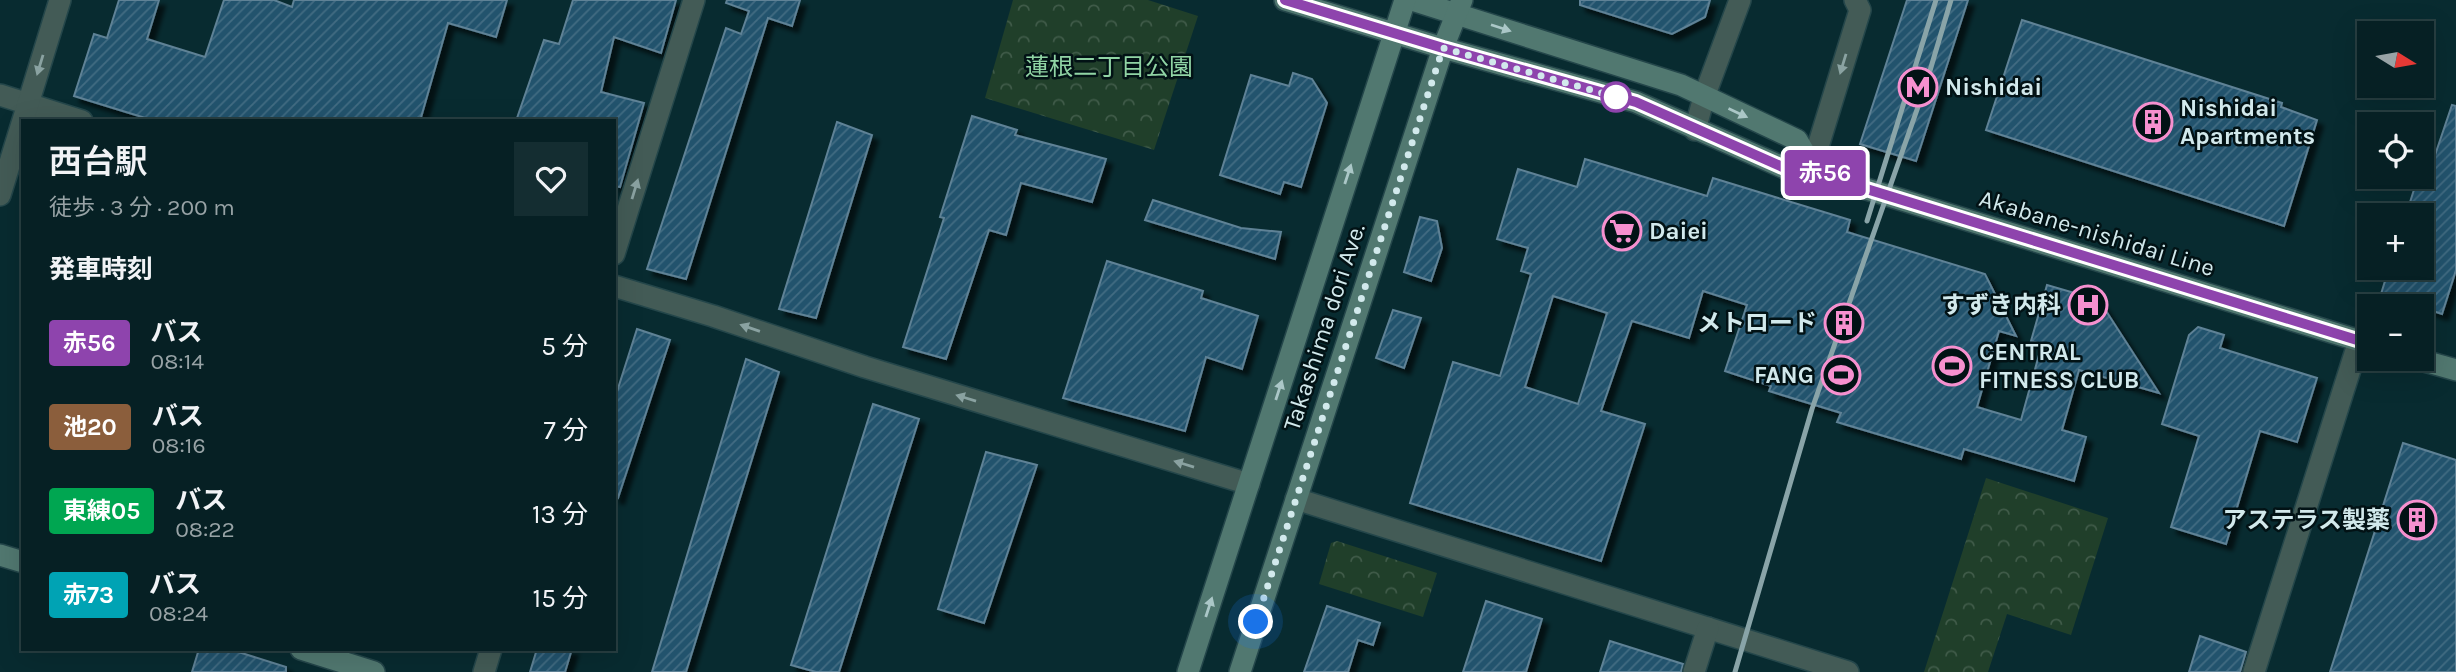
<!DOCTYPE html>
<html lang="ja">
<head>
<meta charset="utf-8">
<style>
  :root { --surface:#062024; --page:#142d31; --text:#f1f3f6; --muted:#98a3a6; --line:#273e41 }
  body { margin:0; font-family:Karla,"Noto Sans JP",sans-serif; background:var(--page); color:var(--text); height:100vh; display:flex; flex-direction:column; font-size:26px; white-space:nowrap }
  * { box-sizing:border-box; margin:0 }
  p { font-size:23px; color:var(--muted) }
  .icon { flex:none; width:38px; height:38px; fill:none; stroke:currentColor; stroke-width:2; stroke-linecap:round; stroke-linejoin:round }
  .map { position:relative; flex:1; overflow:hidden }
  .drawer { position:absolute; left:21px; top:119px; width:595px; height:532px; display:flex; flex-direction:column; background:var(--surface); border-radius:0px; box-shadow:0 7px 28px #0002,0 0 0 2px var(--line) }
  .drawer>* { flex:none }
  .badge { padding:0 14px; border-radius:5px; font-size:24px; line-height:46px }
  .needle { width:46px; rotate:101deg }
  .tools { position:absolute; left:2357px; top:21px; display:grid; gap:14px }
  .tools a { display:grid; place-items:center; width:77px; height:77px; border-radius:0px; background:var(--surface); box-shadow:0 7px 28px #0002,0 0 0 2px var(--line); font-size:35px }
  .you { position:absolute; width:35px; height:35px; margin:-18px; border:5px solid #fff; border-radius:50%; background:#1a73e8; box-shadow:0 0 0 10px #1a73e833 }
  .map>.badge { position:absolute; translate:-50% -50%; box-shadow:0 0 0 4px #fff }
  h2 { padding:0 28px; font-size:26px; line-height:63px }
  .round { display:grid; place-items:center; flex:none; width:74px; height:74px; border-radius:0px; background:var(--page) }
  .summary { display:flex; align-items:center; justify-content:space-between; height:119px; padding:0 28px }
  h1 { font-size:33px; font-weight:600; line-height:52px }
  ul { padding:0; list-style:none }
  li { display:flex; align-items:center; gap:21px; height:84px; padding:0 28px }
  li div { flex:1 }
  li b { display:block; font-size:26px }
  li em { font-style:normal }
  li .badge { min-width:77px; font-weight:700; text-align:center }
  .map>svg:first-child { display:block }
  .park { fill:url(#park-crowns) }
  .building { fill:url(#building-hatch); stroke:#5f8296; stroke-width:2; fill-rule:evenodd; filter:url(#shadow) }
  .lines { fill:none; stroke-linecap:round; stroke-linejoin:round }
  .street-casing { stroke:#24464a; stroke-width:24 }
  .secondary-casing { stroke:#24464a; stroke-width:24 }
  .street { stroke:#435b56; stroke-width:21 }
  .secondary { stroke:#517870; stroke-width:21 }
  .rail { stroke:#89a4a8; stroke-width:5 }
  .oneway { fill:#abc7c7 }
  .oneway2 { fill:#8aa2a1 }
  .line-casing { stroke:#fff; stroke-width:16 }
  .line { stroke:#8e44ad; stroke-width:10 }
  .walk { stroke:#d2e9ec; stroke-width:7; stroke-dasharray:0 12.6 }
  .stop-dot { fill:#fff; stroke:#8e44ad; stroke-width:3.5 }
  .labels { text-anchor:middle; stroke-width:5; stroke-linejoin:round; paint-order:stroke }
  .park-label { font-size:24px; fill:#90d4a4; stroke:#021215 }
  .poi-label { font-size:24px; font-weight:bold; fill:#d2e9ec; stroke:#021215; text-anchor:start }
  .street-label { font-size:24px; fill:#d2e9ec; stroke:#021215 }
</style>
</head>
<body>
<div class="map">
<svg width="2456" height="672" viewBox="0 0 2456 672">
  <defs>
    <pattern id="park-crowns" width="20" height="18" patternUnits="userSpaceOnUse" patternTransform="scale(1.75)"><rect width="20" height="18" fill="#203f2a"/><path d="M2 6a3 3 0 1 1 6 0M12 15a3 3 0 1 1 6 0" fill="none" stroke="#405b49"/></pattern>
    <pattern id="building-hatch" width="6" height="6" patternUnits="userSpaceOnUse" patternTransform="scale(1.75)"><rect width="6" height="6" fill="#23536d"/><path d="M-1 1l2-2M0 6l6-6M5 7l2-2" fill="none" stroke="#426c82"/></pattern>
    <filter id="shadow"><feDropShadow dx="6" dy="6" stdDeviation="2" flood-color="#0009"/></filter>
  </defs>
  <rect width="100%" height="100%" fill="#082b30"/>
  <g class="park">
    <polygon points="1013,0 1148,0 1198,16 1154,150 985,98"/>
    <polygon points="1986,478 2108,518 2071,635 2007,614 1988,672 1924,672"/>
    <polygon points="1337,541 1437,573 1423,617 1319,584 1331,543"/>
  </g>
  <g class="building">
    <polygon points="119,0 159,0 147,39 205,57 224,0 274,0 292,7 294,0 507,0 496,37 448,23 420,121 155,121 74,96 94,34 107,38"/>
    <polygon points="573,0 676,0 661,53 614,37 601,92 644,103 620,187 614,186 614,121 516,121 544,40 559,44"/>
    <polygon points="727,0 800,0 792,26 768,18 686,279 647,269 726,28 741,34 749,11 726,3"/>
    <polygon points="1580,0 1710,0 1705,17 1672,34 1580,5"/>
    <polygon points="1907,0 1968,0 1916,161 1860,144"/>
    <polygon points="2022,20 2282,103 2281,107 2317,120 2284,226 1986,130"/>
    <polygon points="1293,73 1312,79 1327,103 1301,187 1284,182 1280,194 1220,175 1251,75 1289,86"/>
    <polygon points="2452,105 2456,106 2456,270 2442,314 2381,294 2389,268 2422,268 2422,215 2406,215 2418,177 2422,177 2424,158 2433,161"/>
    <polygon points="972,116 1017,130 1015,135 1106,159 1092,202 1021,183 1006,235 989,230 946,359 903,347 944,218 940,217"/>
    <polygon points="837,122 872,135 816,318 779,309"/>
    <path d="M1585,159L1707,196L1713,178L1850,220L1847,232L1985,274L2016,336L1999,331L1977,407L2021,420L2042,344L2031,341L2047,285L2099,300L2159,393L2079,370L2062,430L2086,437L2074,481L1964,449L1961,459L1837,422L1841,413L1769,391L1771,386L1725,371L1747,305L1703,291L1689,338L1632,321L1601,411L1645,424L1601,561L1410,503L1453,362L1500,376L1531,274L1521,271L1528,248L1497,239L1518,169L1577,187ZM1553,296L1607,313L1578,404L1525,387Z"/>
    <polygon points="1153,200 1241,228 1281,232 1275,259 1145,220"/>
    <polygon points="1420,217 1437,221 1442,248 1431,281 1404,272"/>
    <polygon points="1107,261 1203,291 1201,298 1258,316 1242,369 1206,357 1185,431 1063,398"/>
    <polygon points="1393,310 1421,318 1404,368 1376,358"/>
    <polygon points="2198,327 2224,335 2220,348 2317,378 2297,442 2260,431 2226,544 2171,527 2199,436 2162,424 2189,335"/>
    <polygon points="637,329 670,340 618,498 614,497 614,401"/>
    <polygon points="746,359 779,372 686,672 652,672"/>
    <polygon points="873,404 919,419 839,672 816,672 791,665"/>
    <polygon points="2403,443 2456,460 2456,672 2330,672"/>
    <polygon points="986,452 1037,465 984,623 938,609"/>
    <polygon points="1486,601 1542,619 1526,672 1463,672"/>
    <polygon points="1327,606 1380,623 1373,645 1358,640 1348,672 1304,672"/>
    <polygon points="2200,636 2246,652 2240,672 2189,672"/>
    <polygon points="1610,641 1683,664 1681,672 1600,672"/>
    <polygon points="199,649 229,649 286,667 286,672 192,672"/>
    <polygon points="537,649 572,649 565,672 530,672"/>
  </g>
  <g class="lines">
    <defs>
      <g id="street">
        <polyline points="0,95 82,121"/>
        <polyline points="1695,130 1704,97 1740,0"/>
        <polyline points="1812,166 1860,10 1855,0"/>
        <polyline points="0,195 60,0"/>
        <polyline points="614,254 694,0"/>
        <polyline points="614,286 713,316 865,367 1249,484"/>
        <polyline points="1296,499 1848,672"/>
        <polyline points="484,672 491,649"/>
        <polyline points="1694,672 1708,628"/>
        <polyline points="2254,672 2359,341"/>
      </g>
      <g id="secondary">
        <polyline points="1285,0 1443,48 1636,102 1787,169 1812,166"/>
        <polyline points="1412,0 1681,85 1797,140 1812,166"/>
        <polyline points="1812,166 1847,183 2370,344"/>
        <polyline points="2417,359 2456,370"/>
        <polyline points="0,555 23,562"/>
        <polyline points="301,649 374,672"/>
        <polyline points="1188,672 1405,0"/>
        <polyline points="1240,672 1443,48 1462,0"/>
      </g>
    </defs>
    <use href="#street" class="street-casing"/>
    <use href="#secondary" class="secondary-casing"/>
    <use href="#street" class="street"/>
    <use href="#secondary" class="secondary"/>
    <g class="rail">
      <polyline points="1867,221 1936,0"/>
      <polyline points="1735,672 1812,409 1926,84 1951,0"/>
    </g>
  </g>
  <defs><path id="oneway-solid" d="M-6-.8H1V-3.2L6.5 0L1 3.2V.8H-6Z" transform="scale(1.75)"/></defs>
  <g class="oneway">
    <use href="#oneway-solid" transform="translate(1501 28) rotate(18)"/>
    <use href="#oneway-solid" transform="translate(1738 113) rotate(25)"/>
    <use href="#oneway-solid" transform="translate(1348 174) rotate(-72)"/>
    <use href="#oneway-solid" transform="translate(1279 390) rotate(-72)"/>
    <use href="#oneway-solid" transform="translate(1209 607) rotate(-72)"/>
  </g>
  <g class="oneway2">
    <use href="#oneway-solid" transform="translate(1843 64) rotate(107)"/>
    <use href="#oneway-solid" transform="translate(40 65) rotate(107)"/>
    <use href="#oneway-solid" transform="translate(635 189) rotate(-73)"/>
    <use href="#oneway-solid" transform="translate(750 328) rotate(-161)"/>
    <use href="#oneway-solid" transform="translate(966 398) rotate(-163)"/>
    <use href="#oneway-solid" transform="translate(1184 464) rotate(-163)"/>
  </g>
  <g class="lines">
    <defs>
      <polyline id="line" points="1285,0 1443,48 1636,102 1787,169 1812,166 1847,183 2370,344"/>
    </defs>
    <use href="#line" class="line-casing"/>
    <use href="#line" class="line"/>
    <polyline class="walk" points="1256,622 1443,48 1616,97"/>
  </g>
  <defs>
    <symbol id="metro-ring" viewBox="-11 -11 22 22"><circle r="9.5" fill="#021215" stroke="#f690cf" stroke-width="1.5"/><path d="M-5.5 5V-5H-3L0 0L3-5H5.5V5H3V-.5L0 4L-3-.5V5Z" fill="#f690cf"/></symbol>
    <symbol id="building-ring" viewBox="-11 -11 22 22"><circle r="9.5" fill="#021215" stroke="#f690cf" stroke-width="1.5"/><path d="M-4-6H4V6H1V3H-1V6H-4ZM-2.5-4.3h1.7v1.8h-1.7ZM.8-4.3h1.7v1.8H.8ZM-2.5-1h1.7V.8h-1.7ZM.8-1h1.7V.8H.8Z" fill="#f690cf"/></symbol>
    <symbol id="supermarket-ring" viewBox="-11 -11 22 22"><circle r="9.5" fill="#021215" stroke="#f690cf" stroke-width="1.5"/><path d="M-6-5.5h2.5l.6 2H6L4.5 2H-2.5L-4.4-4H-6ZM-1.5 3.2a1.3 1.3 0 1 0 .1 0ZM3 3.2a1.3 1.3 0 1 0 .1 0Z" fill="#f690cf"/></symbol>
    <symbol id="hospital-ring" viewBox="-11 -11 22 22"><circle r="9.5" fill="#021215" stroke="#f690cf" stroke-width="1.5"/><path d="M-5-5h3v3.5h4V-5h3V5h-3V1.5h-4V5h-3Z" fill="#f690cf"/></symbol>
    <symbol id="stadium-ring" viewBox="-11 -11 22 22"><circle r="9.5" fill="#021215" stroke="#f690cf" stroke-width="1.5"/><path d="M0-5a6.5 5 0 1 0 0 10a6.5 5 0 1 0 0-10ZM-3.5-1.8h7v3.6h-7Z" fill="#f690cf"/></symbol>
  </defs>
  <g fill-rule="evenodd">
    <use href="#metro-ring" x="1896" y="65" width="44" height="44"/>
    <use href="#building-ring" x="2131" y="100" width="44" height="44"/>
    <use href="#supermarket-ring" x="1600" y="209" width="44" height="44"/>
    <use href="#hospital-ring" x="2066" y="283" width="44" height="44"/>
    <use href="#building-ring" x="1822" y="301" width="44" height="44"/>
    <use href="#stadium-ring" x="1930" y="344" width="44" height="44"/>
    <use href="#stadium-ring" x="1819" y="353" width="44" height="44"/>
    <use href="#building-ring" x="2395" y="498" width="44" height="44"/>
  </g>
  <circle class="stop-dot" cx="1616" cy="97" r="14"/>
  <g class="labels">
    <g class="park-label">
      <text x="1109" y="75">蓮根二丁目公園</text>
    </g>
    <g class="poi-label">
      <text x="1945" y="95">Nishidai</text>
      <text x="2180" y="116">Nishidai<tspan x="2180" dy="28">Apartments</tspan></text>
      <text x="1649" y="239">Daiei</text>
      <text x="2061" y="313" text-anchor="end">すずき内科</text>
      <text x="1817" y="331" text-anchor="end">メトロード</text>
      <text x="1979" y="360">CENTRAL<tspan x="1979" dy="28">FITNESS CLUB</tspan></text>
      <text x="1814" y="383" text-anchor="end">FANG</text>
      <text x="2390" y="528" text-anchor="end">アステラス製薬</text>
    </g>
    <g class="street-label">
      <text transform="translate(2097 233) rotate(17)" y="8">Akabane-nishidai Line</text>
      <text transform="translate(1324 327) rotate(-72)" y="8">Takashima dori Ave.</text>
    </g>
  </g>
</svg>
<div class="tools">
<a><svg class="needle" viewBox="-14 -14 28 28"><path d="M0-13l5 13h-10z" fill="#e53935"/><path d="M0 13l5-13h-10z" fill="#98a3a6"/></svg></a>
<a><svg class="icon" aria-label="locate" viewBox="0 0 24 24"><circle cx="12" cy="12" r="6"/><path d="M12 2v4M12 18v4M2 12h4M18 12h4"/></svg></a>
<a>+</a>
<a>−</a>
</div>
<div class="you" style="left:1256px;top:622px"></div>
<b class="badge" style="left:1825px;top:173px;background:#8e44ad;color:#fff">赤56</b>
<section class="drawer">
<div class="summary"><div><h1>西台駅</h1><p>徒歩 · 3 分 · 200 m</p></div><a class="round"><svg class="icon" aria-label="heart" viewBox="0 0 24 24"><path d="M12 20l-8-8c-3-5 5-10 8-4 3-6 11-1 8 4z"/></svg></a></div>
<h2>発車時刻</h2>
<ul>
<li><span class="badge" style="background:#8e44ad;color:#fff">赤56</span><div><b>バス</b><p>08:14</p></div><em>5 分</em></li>
<li><span class="badge" style="background:#8b5e3c;color:#fff">池20</span><div><b>バス</b><p>08:16</p></div><em>7 分</em></li>
<li><span class="badge" style="background:#00a651;color:#fff">東練05</span><div><b>バス</b><p>08:22</p></div><em>13 分</em></li>
<li><span class="badge" style="background:#00a3b4;color:#fff">赤73</span><div><b>バス</b><p>08:24</p></div><em>15 分</em></li>
</ul>
</section>
</div>
</body>
</html>
